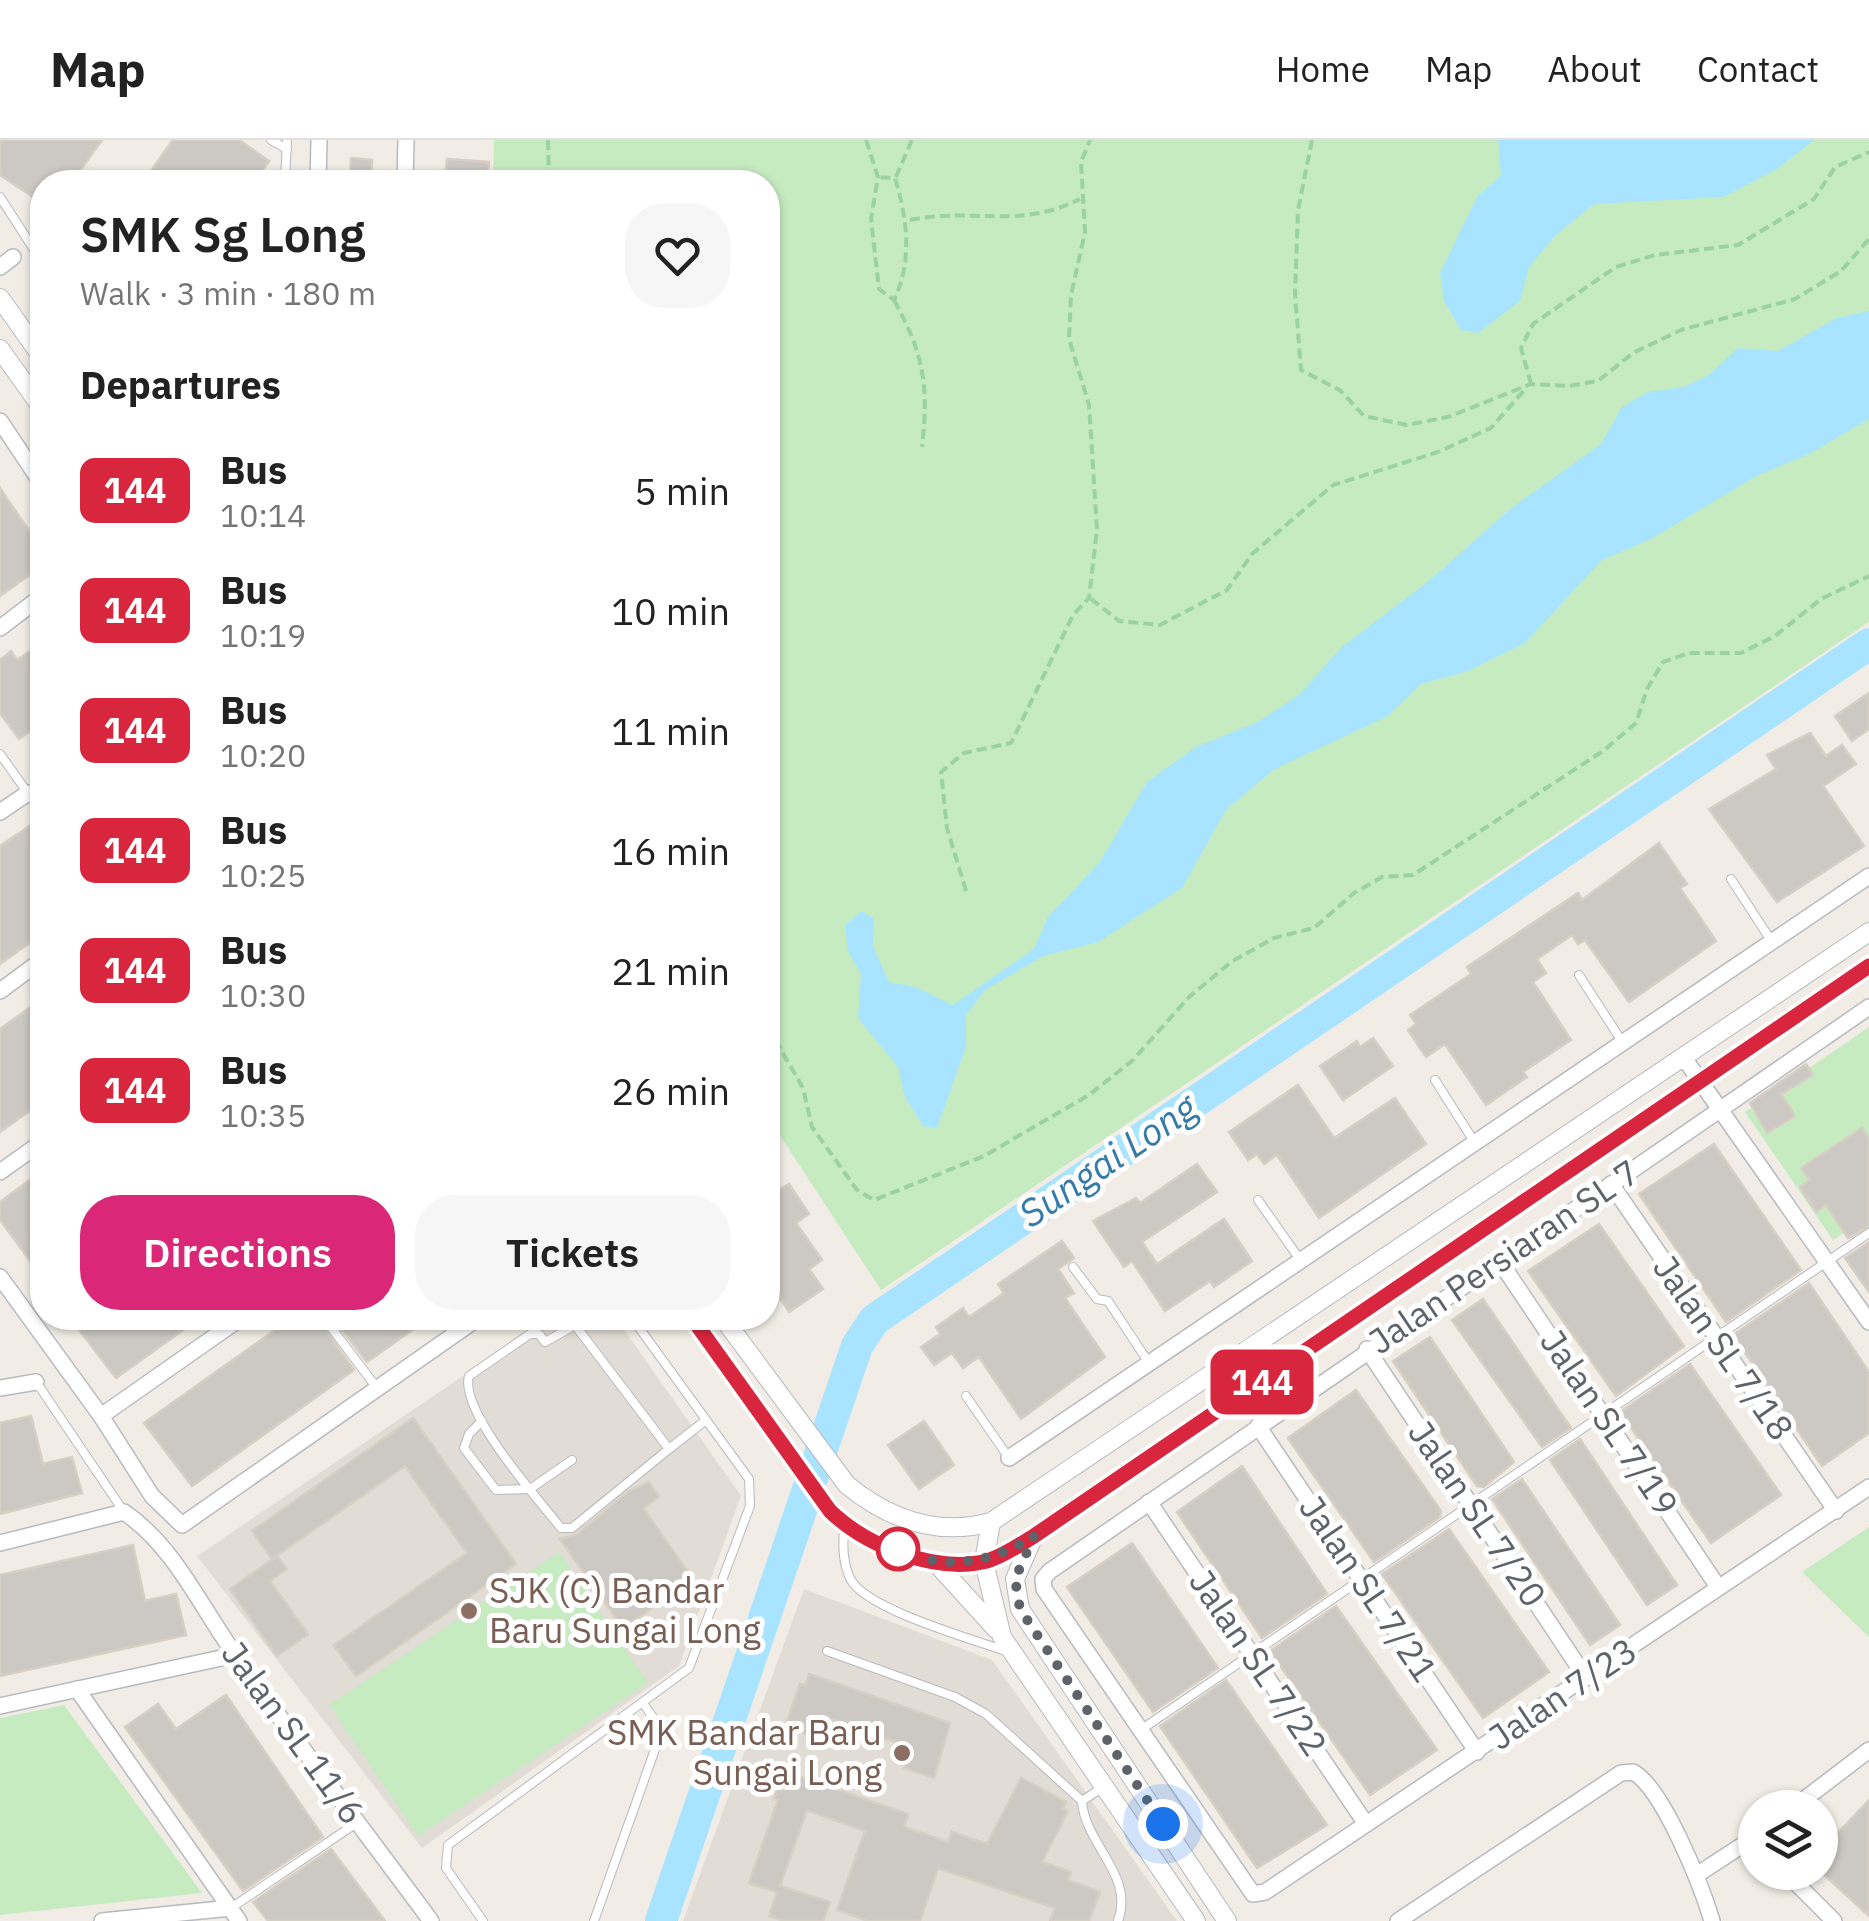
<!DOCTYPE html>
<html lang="en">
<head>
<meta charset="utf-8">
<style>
  :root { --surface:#fff; --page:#f6f6f6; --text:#222; --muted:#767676; --line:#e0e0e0; --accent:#db2777 }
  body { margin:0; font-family:"IBM Plex Sans",sans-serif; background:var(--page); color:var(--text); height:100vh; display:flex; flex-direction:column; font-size:38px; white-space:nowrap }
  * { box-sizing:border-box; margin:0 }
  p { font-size:32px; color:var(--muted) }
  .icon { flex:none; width:55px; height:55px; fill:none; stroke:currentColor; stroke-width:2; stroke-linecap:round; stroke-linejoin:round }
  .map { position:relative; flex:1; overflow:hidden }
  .sheet { position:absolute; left:30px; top:30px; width:750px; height:1160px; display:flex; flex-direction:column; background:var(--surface); border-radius:40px; box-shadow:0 2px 8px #0004 }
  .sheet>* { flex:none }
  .badge { padding:0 20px; border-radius:15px; font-size:35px; line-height:65px }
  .buttons { position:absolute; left:1738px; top:1650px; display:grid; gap:20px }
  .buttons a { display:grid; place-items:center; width:100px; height:100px; border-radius:50%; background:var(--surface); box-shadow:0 2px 8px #0004; font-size:50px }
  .you { position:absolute; width:50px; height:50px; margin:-25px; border:8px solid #fff; border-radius:50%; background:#1a73e8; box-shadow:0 0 0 15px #1a73e833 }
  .map>.badge { position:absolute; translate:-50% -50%; box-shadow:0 0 0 5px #fff }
  h2 { padding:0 50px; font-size:38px; line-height:90px }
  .round { display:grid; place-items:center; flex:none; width:105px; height:105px; border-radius:40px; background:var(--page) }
  .overview { display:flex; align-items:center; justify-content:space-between; height:170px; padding:0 50px }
  h1 { font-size:48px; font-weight:600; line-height:75px }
  .primary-button { display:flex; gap:20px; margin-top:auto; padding:20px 50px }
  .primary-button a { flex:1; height:115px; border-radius:40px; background:var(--accent); color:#fff; font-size:40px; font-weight:600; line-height:115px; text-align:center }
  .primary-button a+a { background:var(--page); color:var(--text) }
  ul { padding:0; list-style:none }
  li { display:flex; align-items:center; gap:30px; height:120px; padding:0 50px }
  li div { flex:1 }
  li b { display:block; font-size:38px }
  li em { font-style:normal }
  li .badge { min-width:110px; font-weight:700; text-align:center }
  header { display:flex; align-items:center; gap:60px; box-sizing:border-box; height:140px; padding:0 50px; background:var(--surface); border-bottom:2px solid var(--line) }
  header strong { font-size:48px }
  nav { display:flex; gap:55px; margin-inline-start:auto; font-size:35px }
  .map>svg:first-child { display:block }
  .education { fill:#e1dcd5 }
  .green { fill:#c6ebc1 }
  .water { fill:#a8e4ff }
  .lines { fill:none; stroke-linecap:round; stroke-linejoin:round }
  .river { stroke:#a8e4ff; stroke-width:32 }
  .building { fill:#ccc8c3; stroke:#d7cec4; stroke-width:2.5 }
  .service-casing { stroke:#b6babe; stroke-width:10 }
  .minor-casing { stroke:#b6babe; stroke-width:18 }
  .tertiary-casing { stroke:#b6babe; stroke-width:20 }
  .path { stroke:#9bd2a4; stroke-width:4; stroke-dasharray:10 5; stroke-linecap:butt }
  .service { stroke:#fff; stroke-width:8 }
  .minor { stroke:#fff; stroke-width:15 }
  .tertiary { stroke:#fff; stroke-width:18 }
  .line-casing { stroke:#fff; stroke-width:22 }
  .line { stroke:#d7263d; stroke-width:15 }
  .walk { stroke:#5d6368; stroke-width:10; stroke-dasharray:0 18 }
  .stop-dot { fill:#fff; stroke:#d7263d; stroke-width:5 }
  .education-dot { fill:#8d6e63; stroke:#fff; stroke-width:4 }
  .labels { text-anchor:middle; stroke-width:10; stroke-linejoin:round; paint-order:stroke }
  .street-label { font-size:35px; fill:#5d6368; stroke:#fff }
  .education-label { font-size:35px; fill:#785e54; stroke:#fff; text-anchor:start }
  .water-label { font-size:38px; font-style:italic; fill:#357ba9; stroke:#fff }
</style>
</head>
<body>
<header>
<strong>Map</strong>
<nav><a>Home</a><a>Map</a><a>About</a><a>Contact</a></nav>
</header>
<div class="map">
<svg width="1869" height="1781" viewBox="0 0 1869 1781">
  <rect width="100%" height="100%" fill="#f1ede6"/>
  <g class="education">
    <polygon points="549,1178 616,1178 741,1356 679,1526 422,1708 197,1416"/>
    <polygon points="804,1449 992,1520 1177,1781 683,1781"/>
  </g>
  <g class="green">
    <polygon points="494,0 1869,0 1869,482 881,1150 768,977 768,42 493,42"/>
    <polygon points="1869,887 1869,1076 1833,1100 1745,972"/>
    <polygon points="1869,1387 1869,1497 1802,1432"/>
    <polygon points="559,1412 648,1543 418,1696 329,1565"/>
    <polygon points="64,1565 202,1753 0,1775 0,1578"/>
  </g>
  <g class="water">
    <polygon points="1498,0 1814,0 1777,29 1723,57 1594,64 1556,95 1529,127 1520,161 1478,193 1461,190 1444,161 1440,133 1477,57 1501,35"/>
    <polygon points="1869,171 1869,279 1809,314 1758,335 1651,399 1602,420 1525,503 1468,531 1421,544 1388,576 1273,630 1226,670 1182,748 1098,802 1043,816 985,850 966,875 966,907 937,988 923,986 905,957 898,927 858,878 861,834 848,811 845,785 862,771 874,779 873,806 889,842 915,847 953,865 1034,809 1048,777 1099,723 1147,642 1196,607 1258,582 1300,554 1342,507 1429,441 1509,370 1601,304 1622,267 1648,252 1684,247 1709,235 1738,208 1778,211 1837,178"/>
  </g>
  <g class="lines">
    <polyline class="river" points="661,1781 857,1206 874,1180 1869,504"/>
  </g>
  <g class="building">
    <polygon points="0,0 102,0 72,42 42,42 42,63 0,35"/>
    <polygon points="173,0 239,0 269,21 254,42 143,42"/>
    <polygon points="351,18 372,20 371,42 350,42"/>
    <polygon points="447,19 489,22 487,42 445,42"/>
    <polygon points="0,348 42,410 42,426 0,456"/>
    <polygon points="33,509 42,522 42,583 19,599 0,573 0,520 11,511 17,520"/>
    <polygon points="1869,553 1869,589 1852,601 1835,576"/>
    <polygon points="1810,593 1826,616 1842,605 1856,624 1823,646 1864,706 1777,762 1709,669 1776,629 1767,615"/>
    <polygon points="37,681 42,688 42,794 0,824 0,706"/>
    <polygon points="1659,703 1687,744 1680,748 1716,801 1629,862 1585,800 1578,804 1572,795 1537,819 1546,833 1533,842 1571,900 1523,932 1527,937 1486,965 1445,904 1426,917 1408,890 1416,884 1410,875 1471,834 1467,827 1578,753 1582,760"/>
    <polygon points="42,859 42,962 0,992 0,889"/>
    <polygon points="1373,898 1393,926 1343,960 1320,926 1357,901 1360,907"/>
    <polygon points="1806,924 1813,935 1781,954 1795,976 1767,993 1750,963"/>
    <polygon points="1298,945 1334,998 1395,958 1426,1004 1319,1078 1277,1015 1264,1024 1257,1014 1248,1020 1229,992"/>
    <polygon points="1862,988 1869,999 1869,1086 1848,1098 1826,1065 1816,1072 1800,1047 1810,1040 1801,1028"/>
    <polygon points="1714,1004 1801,1130 1726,1182 1639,1054"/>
    <polygon points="1197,1024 1217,1052 1142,1102 1157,1124 1224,1079 1252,1121 1214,1147 1210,1141 1165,1171 1132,1121 1124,1127 1093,1081 1136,1058 1140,1063"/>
    <polygon points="42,1031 42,1137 0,1080 0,1062"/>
    <polygon points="768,1033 779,1050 789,1044 809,1074 796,1083 822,1120 809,1129 823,1149 789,1172 768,1140 768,1121 779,1113 768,1096"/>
    <polygon points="1599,1084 1684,1206 1616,1256 1528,1131"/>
    <polygon points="1062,1101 1074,1118 1058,1129 1074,1153 1065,1158 1105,1217 1021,1279 979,1217 963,1228 952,1213 934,1225 921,1207 940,1194 936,1187 963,1168 969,1177 1004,1153 998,1144"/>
    <polygon points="1869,1102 1869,1152 1845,1118"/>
    <polygon points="1809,1143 1869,1232 1869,1293 1822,1326 1733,1195"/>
    <polygon points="1483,1159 1571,1288 1542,1307 1452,1180"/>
    <polygon points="70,1178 200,1178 116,1238"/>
    <polygon points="292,1178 317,1178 354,1230 192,1346 144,1283"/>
    <polygon points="333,1178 429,1178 367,1222"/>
    <polygon points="1430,1197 1514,1322 1484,1347 1477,1346 1393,1221"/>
    <polygon points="1690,1224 1781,1355 1711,1403 1620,1272"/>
    <polygon points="1356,1250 1441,1371 1440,1377 1374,1422 1288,1298"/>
    <polygon points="31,1276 43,1324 72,1317 82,1353 0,1374 0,1283"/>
    <polygon points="413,1278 516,1424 356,1536 334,1505 467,1413 405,1326 272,1419 252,1391"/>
    <polygon points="924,1281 954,1325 919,1349 888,1305"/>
    <polygon points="1580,1299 1677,1445 1647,1465 1550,1320"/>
    <polygon points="1242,1326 1327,1454 1262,1498 1177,1372"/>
    <polygon points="1522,1339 1620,1485 1590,1505 1492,1359"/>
    <polygon points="649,1342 659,1357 643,1368 690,1435 672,1447 675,1452 623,1488 560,1399 577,1394 629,1351"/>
    <polygon points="1449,1389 1549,1532 1483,1578 1382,1434"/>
    <polygon points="1132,1403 1218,1528 1153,1572 1067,1447"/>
    <polygon points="133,1405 145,1461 176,1454 186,1495 0,1536 0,1435"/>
    <polygon points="277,1416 287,1429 270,1441 308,1494 277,1516 230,1449"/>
    <polygon points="1336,1466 1437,1610 1370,1655 1270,1511"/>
    <polygon points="809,1534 950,1583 934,1638 904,1628 911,1607 824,1577 817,1598 785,1587 800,1544 805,1546"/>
    <polygon points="1226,1540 1327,1685 1257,1728 1160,1586"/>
    <polygon points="226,1555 323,1697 243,1751 125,1587 158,1564 176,1589"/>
    <polygon points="783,1631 908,1674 904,1687 948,1702 952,1692 987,1704 1021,1638 1066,1662 1063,1668 1068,1671 1042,1722 1071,1732 1068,1740 1100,1752 1089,1781 1050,1781 1055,1768 938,1728 920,1781 868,1781 837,1770 865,1691 807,1670 780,1746 830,1762 823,1781 784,1781 769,1776 777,1752 749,1743 778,1660 774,1659"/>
    <polygon points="1869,1660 1869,1776 1820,1731 1820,1687 1832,1699"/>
    <polygon points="331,1709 385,1781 268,1781 253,1762"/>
  </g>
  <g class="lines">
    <defs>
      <g id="service">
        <polyline points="271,0 287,9"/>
        <polyline points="285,42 287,0"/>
        <polyline points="0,57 42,122"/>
        <polyline points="0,614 42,673"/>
        <polyline points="1731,739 1772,802"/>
        <polyline points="1579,835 1623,903"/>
        <polyline points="1435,940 1475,1003"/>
        <polyline points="1258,1060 1301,1121"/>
        <polyline points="1073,1127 1097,1159 1108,1161 1149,1223"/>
        <polyline points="324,1178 377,1248"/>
        <path d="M575,1185L669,1309L572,1388H561C538,1359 459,1271 469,1236L530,1194H539L545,1202L588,1178"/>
        <polyline points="37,1243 124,1372"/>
        <polyline points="966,1256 1009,1318"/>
        <polyline points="482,1281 469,1294 464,1308 496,1350 530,1349 572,1320"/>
        <polyline points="669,1309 706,1280"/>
        <path d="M844,1385C843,1404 842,1423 851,1440C868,1470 973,1499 1008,1512"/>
        <polyline points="827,1511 955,1557 986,1574 1082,1661"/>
        <polyline points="1142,1589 1869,1093"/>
        <path d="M1103,1647L1082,1661C1085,1705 1135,1735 1118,1781"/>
        <polyline points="231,1768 358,1682"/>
        <polyline points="483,1781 446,1728 448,1705 689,1528 750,1366 749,1339 632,1178"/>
        <polyline points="594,1781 658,1601 659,1586 643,1563"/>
      </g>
      <g id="minor">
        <polyline points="318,42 319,0"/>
        <polyline points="405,42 406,0"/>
        <polyline points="0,127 13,117"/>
        <polyline points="0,281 42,344"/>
        <polyline points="0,488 42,456"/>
        <polyline points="0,672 28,653"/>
        <polyline points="0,851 42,820"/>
        <polyline points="1869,867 1050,1431 1043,1439 1044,1449 1253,1754 1265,1752 1869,1347"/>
        <polyline points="1684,918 1869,1182"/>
        <polyline points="0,1032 42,1002"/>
        <polyline points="1611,1044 1836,1371"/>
        <polyline points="1499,1120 1718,1447"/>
        <polyline points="0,1137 101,1276 152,1356 182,1385 478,1178"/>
        <polyline points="1367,1209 1586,1538"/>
        <polyline points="0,1248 36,1242"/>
        <polyline points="101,1276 241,1178"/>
        <polyline points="1258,1286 1477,1612"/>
        <polyline points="1009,1318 1869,736"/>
        <polyline points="1149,1362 1366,1684"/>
        <path d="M0,1403L124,1372C175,1407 200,1466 236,1516C299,1606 366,1693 431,1781"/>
        <polyline points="77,1549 239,1781"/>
        <polyline points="0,1566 235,1515"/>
        <polyline points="1793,1668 1869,1610"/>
        <polyline points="1785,1732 1834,1781"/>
        <polyline points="1698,1734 1755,1697"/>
        <polyline points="102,1781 231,1768"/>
        <path d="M1398,1781L1621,1633L1633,1632C1663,1648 1702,1747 1712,1781"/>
      </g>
      <g id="tertiary">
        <polyline points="0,158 42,217"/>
        <polyline points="0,209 42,268"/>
        <path d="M692,1178L829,1371C866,1406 936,1434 987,1421C1004,1416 1019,1405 1034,1395L1869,826"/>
        <path d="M723,1178L847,1345C889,1379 937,1397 991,1382L1869,792"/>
        <polyline points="991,1382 984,1422 1002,1497 1196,1781"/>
        <polyline points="1032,1400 1015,1439 1020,1469 1227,1781"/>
        <polyline points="936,1423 996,1489"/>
      </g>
    </defs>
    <use href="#service" class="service-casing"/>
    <use href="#minor" class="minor-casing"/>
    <use href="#tertiary" class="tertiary-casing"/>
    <g class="path">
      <polyline points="548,0 549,42"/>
      <path d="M866,0L878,37L871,79L879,149L894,160C913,121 907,78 895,38L878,37"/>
      <polyline points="1312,0 1298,70 1295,154 1301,230 1341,251 1364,276 1407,285 1448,277 1531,244 1568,246 1598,241 1633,213 1681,190 1795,159 1841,131 1869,99"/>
      <polyline points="896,37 912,0"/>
      <path d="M910,80C971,67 1020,90 1080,59"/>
      <path d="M894,160C924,215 929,245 922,307"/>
      <polyline points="1531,244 1521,208 1533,184 1616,127 1655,115 1738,105 1814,59 1835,27 1869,12"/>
      <polyline points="1091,459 1119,481 1160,485 1227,450 1252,414 1333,345 1438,312 1491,288 1527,247"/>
      <polyline points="966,751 947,688 941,632 964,613 1011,603 1073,475 1089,458 1097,389 1089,265 1069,199 1071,155 1085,92 1081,22 1090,0"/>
      <polyline points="768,887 803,948 812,987 857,1050 874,1060 984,1016 1089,955 1133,920 1188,858 1231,822 1274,798 1314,788 1354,753 1382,737 1413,735 1603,611 1636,583 1647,549 1663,522 1689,513 1741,513 1775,496 1821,459 1869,436"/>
    </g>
    <use href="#service" class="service"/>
    <use href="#minor" class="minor"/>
    <use href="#tertiary" class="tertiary"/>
  </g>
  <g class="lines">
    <defs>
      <path id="line" d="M692,1178L830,1371C866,1406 936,1434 987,1421C1004,1416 1019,1405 1034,1396L1869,826"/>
    </defs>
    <use href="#line" class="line-casing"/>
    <use href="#line" class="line"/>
    <path class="walk" d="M898,1409C943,1431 990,1424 1034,1396L1015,1439L1020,1469L1163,1684"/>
  </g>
  <circle class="stop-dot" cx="898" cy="1409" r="20"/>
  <g class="education-dot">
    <circle cx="469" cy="1471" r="10"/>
    <circle cx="902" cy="1613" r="10"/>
  </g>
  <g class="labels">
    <g class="street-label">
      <text transform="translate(1504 1117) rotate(-34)" y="12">Jalan Persiaran SL 7</text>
      <text transform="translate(1723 1208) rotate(55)" y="12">Jalan SL 7/18</text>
      <text transform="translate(1609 1283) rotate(56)" y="12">Jalan SL 7/19</text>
      <text transform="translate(1477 1374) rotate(56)" y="12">Jalan SL 7/20</text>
      <text transform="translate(1368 1449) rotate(56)" y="12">Jalan SL 7/21</text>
      <text transform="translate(1258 1523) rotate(56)" y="12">Jalan SL 7/22</text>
      <text transform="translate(1563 1554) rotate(-34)" y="12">Jalan 7/23</text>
      <text transform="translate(293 1593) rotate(54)" y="12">Jalan SL 11/6</text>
    </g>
    <g class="education-label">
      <text x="489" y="1463">SJK (C) Bandar<tspan x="489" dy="40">Baru Sungai Long</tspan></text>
      <text x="882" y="1605" text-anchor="end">SMK Bandar Baru<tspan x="882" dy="40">Sungai Long</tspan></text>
    </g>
    <g class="water-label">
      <text transform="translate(1108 1021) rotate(-34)" y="13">Sungai Long</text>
    </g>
  </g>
</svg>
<div class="buttons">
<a><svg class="icon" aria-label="layers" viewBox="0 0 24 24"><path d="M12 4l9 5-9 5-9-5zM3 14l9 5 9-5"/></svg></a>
</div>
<div class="you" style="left:1163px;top:1684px"></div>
<b class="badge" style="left:1262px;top:1242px;background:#d7263d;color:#fff">144</b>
<section class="sheet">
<div class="overview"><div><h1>SMK Sg Long</h1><p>Walk · 3 min · 180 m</p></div><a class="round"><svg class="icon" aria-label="heart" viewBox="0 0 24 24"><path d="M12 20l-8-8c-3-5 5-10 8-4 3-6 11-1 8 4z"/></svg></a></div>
<h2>Departures</h2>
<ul>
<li><span class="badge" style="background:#d7263d;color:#fff">144</span><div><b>Bus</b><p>10:14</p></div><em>5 min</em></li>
<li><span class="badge" style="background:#d7263d;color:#fff">144</span><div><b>Bus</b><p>10:19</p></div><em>10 min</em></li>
<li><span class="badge" style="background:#d7263d;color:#fff">144</span><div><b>Bus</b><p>10:20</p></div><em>11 min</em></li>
<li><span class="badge" style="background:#d7263d;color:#fff">144</span><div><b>Bus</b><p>10:25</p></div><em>16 min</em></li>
<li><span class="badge" style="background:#d7263d;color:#fff">144</span><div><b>Bus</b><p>10:30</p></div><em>21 min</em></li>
<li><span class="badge" style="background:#d7263d;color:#fff">144</span><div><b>Bus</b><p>10:35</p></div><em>26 min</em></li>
</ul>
<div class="primary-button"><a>Directions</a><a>Tickets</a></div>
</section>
</div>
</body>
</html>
